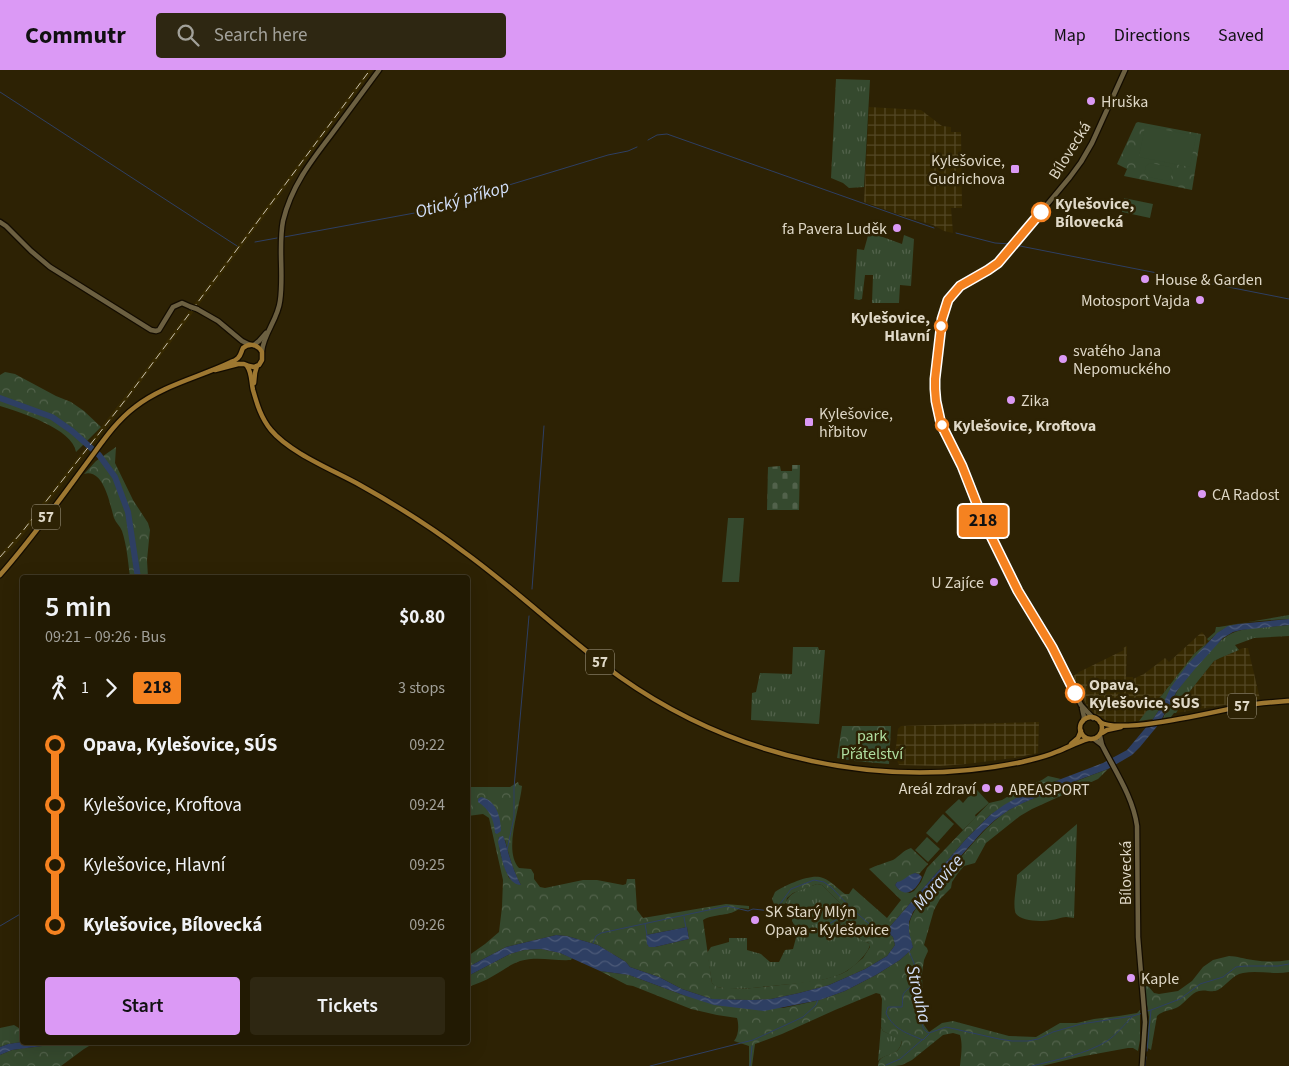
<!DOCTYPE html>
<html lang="en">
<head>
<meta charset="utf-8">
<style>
  :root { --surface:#221a03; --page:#2e2712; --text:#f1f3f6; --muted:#a2a19a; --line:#3f3825; --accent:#db99f5 }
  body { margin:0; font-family:"Source Sans 3",sans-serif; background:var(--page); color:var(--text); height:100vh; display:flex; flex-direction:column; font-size:19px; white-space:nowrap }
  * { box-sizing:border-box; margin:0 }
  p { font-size:16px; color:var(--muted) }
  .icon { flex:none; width:28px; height:28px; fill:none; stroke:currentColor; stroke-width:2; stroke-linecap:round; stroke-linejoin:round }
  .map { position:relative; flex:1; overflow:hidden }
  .drawer { position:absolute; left:20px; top:505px; width:450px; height:470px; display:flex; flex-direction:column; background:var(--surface); border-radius:5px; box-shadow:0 5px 20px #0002,0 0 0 1px var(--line) }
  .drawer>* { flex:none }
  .badge { padding:0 10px; border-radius:4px; font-size:18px; line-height:32px }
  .map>.badge { position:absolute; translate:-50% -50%; box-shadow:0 0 0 2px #fff }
  .legs { display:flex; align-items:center; gap:8px; height:55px; padding:0 25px; font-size:16px }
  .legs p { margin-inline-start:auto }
  .overview { display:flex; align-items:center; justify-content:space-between; height:85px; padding:0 25px }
  h1 { font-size:28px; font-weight:600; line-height:38px }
  .button { display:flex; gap:10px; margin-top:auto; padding:10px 25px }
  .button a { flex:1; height:58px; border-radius:5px; background:var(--accent); color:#111; font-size:20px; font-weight:600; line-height:58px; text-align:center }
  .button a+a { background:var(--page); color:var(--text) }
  ul { padding:0 25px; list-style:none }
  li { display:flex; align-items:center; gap:18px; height:60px; font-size:19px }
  li i { display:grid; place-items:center; width:8px; height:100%; margin:0 6px; background:currentColor }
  li i::after { content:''; width:12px; height:12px; margin:-6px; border:4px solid; border-radius:50%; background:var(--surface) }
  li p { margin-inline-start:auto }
  li:first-child i { background:linear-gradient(#0000 50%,currentColor 0) }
  li:last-child i { background:linear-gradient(currentColor 50%,#0000 0) }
  header { display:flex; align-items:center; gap:30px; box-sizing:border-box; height:70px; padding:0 25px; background:var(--accent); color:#111 }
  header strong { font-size:24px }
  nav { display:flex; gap:28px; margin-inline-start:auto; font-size:18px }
  .search { width:350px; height:45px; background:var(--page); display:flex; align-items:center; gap:12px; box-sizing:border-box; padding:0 18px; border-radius:5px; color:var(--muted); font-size:19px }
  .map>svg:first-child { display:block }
  .built { fill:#362901 }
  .industrial { fill:url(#industrial-grid) }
  .grass { fill:url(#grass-tufts) }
  .forest { fill:url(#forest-crowns); fill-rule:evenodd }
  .cemetery { fill:url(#cemetery-stones) }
  .garden { fill:#35492e }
  .water { fill:url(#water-waves) }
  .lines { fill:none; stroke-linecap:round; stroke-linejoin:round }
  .stream { stroke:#2e3f63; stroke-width:1 }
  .river { stroke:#2e3f63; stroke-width:6 }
  .secondary-casing { stroke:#130c00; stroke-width:7 }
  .primary-casing { stroke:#130c00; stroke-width:7 }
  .secondary { stroke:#6c6041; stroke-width:4.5 }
  .primary { stroke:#9e7831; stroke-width:4.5 }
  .rail { stroke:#c9c1af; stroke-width:1; stroke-dasharray:8 4; stroke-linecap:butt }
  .secondary-bridge-casing { stroke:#130c00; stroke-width:7; stroke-linecap:butt }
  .secondary-bridge { stroke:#6c6041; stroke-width:4.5 }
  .line-1-casing { stroke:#fff; stroke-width:11 }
  .line-1 { stroke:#f58220; stroke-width:8 }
  .poi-dot { fill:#db99f5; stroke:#2d2204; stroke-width:2 }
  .stop-1-dot { fill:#fff; stroke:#f58220; stroke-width:2.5 }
  .labels { text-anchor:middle; stroke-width:5; stroke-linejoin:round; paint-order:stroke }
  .shield { fill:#2d2204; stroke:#aaa18c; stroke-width:1 }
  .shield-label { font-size:15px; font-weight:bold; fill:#dfd8c7 }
  .poi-label { font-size:16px; fill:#dfd8c7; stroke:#2d2204; text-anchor:start }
  .street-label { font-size:16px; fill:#dfd8c7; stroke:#2d2204 }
  .stop-label { font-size:16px; font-weight:bold; fill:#dfd8c7; stroke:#2d2204; text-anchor:start }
  .park-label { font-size:16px; fill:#b0dfa1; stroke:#2d2204 }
  .water-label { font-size:18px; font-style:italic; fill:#d2dff9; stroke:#2d2204 }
</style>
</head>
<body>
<header>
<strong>Commutr</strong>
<div class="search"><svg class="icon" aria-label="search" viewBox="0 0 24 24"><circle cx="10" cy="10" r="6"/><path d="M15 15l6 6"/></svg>Search here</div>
<nav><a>Map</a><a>Directions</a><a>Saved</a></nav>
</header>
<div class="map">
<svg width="1289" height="996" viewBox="0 0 1289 996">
  <defs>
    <pattern id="industrial-grid" width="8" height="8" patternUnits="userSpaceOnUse" patternTransform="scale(1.25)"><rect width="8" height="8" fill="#362901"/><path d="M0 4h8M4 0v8" fill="none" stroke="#534725"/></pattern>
    <pattern id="grass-tufts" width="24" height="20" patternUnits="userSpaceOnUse" patternTransform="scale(1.25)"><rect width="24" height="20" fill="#35492e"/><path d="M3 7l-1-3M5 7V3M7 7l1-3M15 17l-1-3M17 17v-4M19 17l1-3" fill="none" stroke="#52624b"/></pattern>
    <pattern id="forest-crowns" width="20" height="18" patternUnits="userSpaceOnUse" patternTransform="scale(1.25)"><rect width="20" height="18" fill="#35492e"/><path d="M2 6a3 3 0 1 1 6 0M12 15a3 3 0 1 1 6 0" fill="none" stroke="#52624b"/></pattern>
    <pattern id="cemetery-stones" width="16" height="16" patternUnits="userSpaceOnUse" patternTransform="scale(1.25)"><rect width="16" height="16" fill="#35492e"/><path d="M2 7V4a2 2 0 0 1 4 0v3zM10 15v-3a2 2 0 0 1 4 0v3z" fill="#52624b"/></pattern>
    <pattern id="water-waves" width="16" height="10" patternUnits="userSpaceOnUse" patternTransform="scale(1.25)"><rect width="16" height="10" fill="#2e3f63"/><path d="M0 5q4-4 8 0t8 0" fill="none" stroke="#4c5a78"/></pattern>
  </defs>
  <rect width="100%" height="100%" fill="#2d2204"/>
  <polygon class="built" points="368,0 373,0 175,267 116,345 17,473 0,490 0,484 20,462 136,312"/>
  <g class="industrial">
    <polygon points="869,37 921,40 942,56 951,57 951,62 961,62 962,138 951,138 953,163 944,161 933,155 903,146 864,132"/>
    <polygon points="1202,562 1209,571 1194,584 1162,625 1139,651 1111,653 1095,644 1088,638 1072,607 1079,602 1124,580 1123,578 1127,576 1126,607 1133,607 1133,609 1144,604 1165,588 1169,592"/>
    <polygon points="1243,578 1248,578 1260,629 1176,643 1190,621 1214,591 1220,588"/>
    <polygon points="1039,652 1038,683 1014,688 966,694 940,696 899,695 895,686 898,659 901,656"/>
  </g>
  <g class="grass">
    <polygon points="836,9 870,10 864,117 849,118 843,113 831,108"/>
    <polygon points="869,162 902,174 904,165 914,169 911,216 900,215 899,233 872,233 873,205 865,205 862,229 859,230 854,229 857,179 864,180"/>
    <path d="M1289,545V549C1274,550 1241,551 1228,557C1209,565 1198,586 1186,601C1175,617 1164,632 1153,649L1139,651L1148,639L1162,625L1194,584L1209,571L1207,569L1215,562L1216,557H1219Z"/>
    <path d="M1289,555V566L1254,568L1235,575L1239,580L1220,588L1214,591L1190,621L1176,643H1174L1171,647L1163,648C1168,639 1172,629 1178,620C1189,604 1217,568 1235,562C1249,557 1273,557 1289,555Z"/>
    <polygon points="793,577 818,577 819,580 825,580 819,654 751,650 752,623 756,622 760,603 792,604"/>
    <path d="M1077,754L1074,848C1072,848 1069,847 1066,847C1061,847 1056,850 1051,850C1042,852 1017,852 1015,841C1013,831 1017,816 1017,805Z"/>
    <path d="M817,814L822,815L841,834L839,844L828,851L835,858L842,853L846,854L848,859C853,861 858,862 859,868L870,874C869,884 851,900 841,904C820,913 795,913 772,916C755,917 736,921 718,917C714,916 715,916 712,913L707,883L711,877L729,872V868H747V880L761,884L770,892H779L785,880L793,879L797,864L796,858L792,851L793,838L786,833C789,821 807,818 817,814Z"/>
    <path d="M881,957L883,961L902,970C899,988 886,982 878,991Z"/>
  </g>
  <g class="forest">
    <polygon points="1138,52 1201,64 1192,120 1124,106 1127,99 1117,94 1136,53"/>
    <path d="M5,302L15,304L56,326L71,332L84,341L101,357L76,382C73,359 20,342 0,336V305Z"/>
    <path d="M116,377L115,393L133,430L148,453L150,460L147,490L148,507H130C128,492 127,476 122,461C120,456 116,453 114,448C110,435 104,398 84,404L96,391Z"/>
    <polygon points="842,656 891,656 889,694 854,691 837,688"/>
    <path d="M1108,699L1098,709L1032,739L1020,746L986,773L975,793L964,796L958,803L952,812L951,818L940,829L934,840L924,875L927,878L928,881L924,890L922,903L923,944L924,955L929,962L942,953L953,951L1009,966L1036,967L1060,953H1077L1094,949L1119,946L1137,943L1140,940V970L1138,981L1133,978H1128L1079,987L1042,996H960C961,986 963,975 960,965L953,963L943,965L912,990L902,995L895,996H878C879,980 899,990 902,971L883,961L881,957L882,929L880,924L876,923L835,940L782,964L755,974L752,996H749V976L734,971C739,965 739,955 737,948L717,945L691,939L633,916L627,915L600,901L629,905L683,925L783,938L820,930L845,921L876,905L900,890L910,881L913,877C910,869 907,859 910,851C915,834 942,807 955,794C972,775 987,754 1009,740C1019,734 1030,730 1040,726C1062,716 1085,708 1108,699Z"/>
    <path d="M1048,706L1061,709L1018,727L990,745L966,769L886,861L893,867L895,875L887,886L865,899L829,915L799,923L771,929L752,930L712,929L682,919L659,907L630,897L626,892L598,875L567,866L556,865L506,877L468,897V886L485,874L499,862L502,837L503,810L489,748L483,744L468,746V717H510L518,712L519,715L522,716C520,738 503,781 519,798L531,799L534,804V809L540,817L545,818L583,810H597L623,815L626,814L627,809H635L637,840L643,848L726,834L749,836V839L740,838C730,847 715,843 703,850L712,913L717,917L742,919L790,914L825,909L841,904L847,901L863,888L870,877L869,873L861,870L858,864L851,861L846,854L842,853C836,856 831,862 823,861C821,852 833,848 839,844L841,834L822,815L817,814L793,823L787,828L786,833L782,835L778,844H771L768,841L774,834L772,829L775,822C786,815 811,803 823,808C831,811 838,819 845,824H849L853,818L887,848L901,830L869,799C877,795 885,793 893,790C900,786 902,781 911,778L928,794L919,804L915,803L901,812H897L895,815L899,820L910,823L914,821L921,812L927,798L989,733L1002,730L1017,721L1042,710ZM499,767L505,770C509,785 513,801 521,815L509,808C505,798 497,778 499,767ZM687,857L689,869L655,877L648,876L646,865Z"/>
    <path d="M541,879L560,883L572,888L571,890C554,891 537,886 520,891C511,894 502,901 493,906C485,911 476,914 468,917V906L510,884L524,880Z"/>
    <path d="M1229,886C1237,886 1244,889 1253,890C1265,892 1277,892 1289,890V902C1274,905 1258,900 1243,903C1232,905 1227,915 1218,920C1212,923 1205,919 1199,921C1191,923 1185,933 1178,937C1171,941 1163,940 1157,946L1151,980L1146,977L1149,947L1144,917L1148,916L1154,923L1159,924L1178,921L1192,911L1203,897L1213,890Z"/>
    <polygon points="14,955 22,960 22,972 8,974 0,977 0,958"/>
    <polygon points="65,973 94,973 84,979 61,996 0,996 0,985 12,980"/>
  </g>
  <polygon class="cemetery" points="792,395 800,395 799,440 767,440 768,397 780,396 781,401 792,401"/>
  <g class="garden">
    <polygon points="1145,56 1196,66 1190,97 1139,87"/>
    <path d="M1150,93L1170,97L1173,101L1170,109L1168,111L1148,107C1143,104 1145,100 1146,96Z"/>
    <polygon points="1124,128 1153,134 1150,148 1122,142"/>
    <polygon points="728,448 744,448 739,512 722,512"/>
    <polygon points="977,720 989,733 975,745 976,747 963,760 945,742 959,729 963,733 968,727"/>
    <polygon points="943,744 954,754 937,773 926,763"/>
    <polygon points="927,767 940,779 928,792 915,780"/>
  </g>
  <g class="water">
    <polygon points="1289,549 1289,555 1241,560 1233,562 1223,568 1194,600 1177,621 1159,654 1140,677 1132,685 1108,699 1065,715 1023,733 1009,740 995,750 983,761 942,807 913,842 909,852 909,862 913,877 910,881 900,890 876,905 845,921 820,930 764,941 714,935 683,925 629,905 600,901 560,883 541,879 524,880 510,884 468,906 468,897 506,877 556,865 567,866 598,875 626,892 630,897 659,907 682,919 712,929 752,930 771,929 799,923 829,915 865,899 887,886 895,875 893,867 886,861 966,769 990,745 1004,735 1018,727 1061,709 1103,693 1127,680 1153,649 1163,634 1171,617 1187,595 1217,563 1228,556 1238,554"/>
    <path d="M481,727C496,730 501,747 501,761L497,764L495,763C494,749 490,740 478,732V729Z"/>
    <path d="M503,766C506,772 507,779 509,785C512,795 516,806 521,815C505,815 501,784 498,772L499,767Z"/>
    <path d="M915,803L919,804L922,807C917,820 905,830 895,815L897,812C904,811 907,805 915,803Z"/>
    <polygon points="687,857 689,869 655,877 649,877 647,874 646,865"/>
    <polygon points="22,972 65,973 12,980 0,985 0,977 8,974"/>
  </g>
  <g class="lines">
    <g class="stream">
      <polyline points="0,22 237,176"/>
      <polyline points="648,70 657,65 667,64 902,147 934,158"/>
      <polyline points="956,163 995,173 1011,174"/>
      <polyline points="284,167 420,142 608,85 628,81 637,77"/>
      <polyline points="255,172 277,168"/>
      <polyline points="1015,175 1289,229"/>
      <polyline points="532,519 544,356"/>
      <polyline points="507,780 514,747 514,718 529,546"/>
      <polyline points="684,847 686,858"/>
      <polyline points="645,854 647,865"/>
      <polyline points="0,856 22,843"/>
      <polyline points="801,862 819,860 852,840"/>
      <polyline points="593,873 596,866 601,863 727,836 748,841 753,839 771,841 780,834 791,819 814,810 824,812 831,817 853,840 880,863 890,865"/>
      <path d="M909,881C915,896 922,911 922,927C923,935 921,943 922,951C922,957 924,961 929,963L946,957L999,969L1012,971H1028L1038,969L1053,962L1081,954L1133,946L1143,943"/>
      <path d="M920,912C915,915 905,919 903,925C902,928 903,933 902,937H888L886,943C894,960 907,963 923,970L929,964"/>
      <polyline points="1147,941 1151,940"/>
      <polyline points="1147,981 1151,940 1180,929 1200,914 1223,907 1236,897 1245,896 1278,896 1289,894"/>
      <polyline points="886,995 900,989 922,970"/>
      <polyline points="650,996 753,970 803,947 816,935 818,930"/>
      <polyline points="750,996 752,976"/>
      <path d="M1032,996C1055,990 1087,984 1107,971C1116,965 1124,955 1132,947"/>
      <polyline points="1145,996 1146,987"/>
    </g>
    <polyline class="river" points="0,328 52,347 72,361 99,385 115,407 128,442 138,508"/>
    <defs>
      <g id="secondary">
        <polyline points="0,152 6,156 31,181 50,197 151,260 156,261 159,260 173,237 182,233 191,237"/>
        <polyline points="197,239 218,251 242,271 250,275"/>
        <polyline points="254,275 259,271 266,263"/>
        <path d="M262,281C264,263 278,249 280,231C284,204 278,177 283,151C291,117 311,91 331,65C347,43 363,22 379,0"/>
        <polyline points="1082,638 1084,647 1083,651"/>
        <path d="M1093,648L1081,635L1052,577L1018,521L984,452L962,396L941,354L936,331L935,319V309L942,249C950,210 977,213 1001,190L1070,107L1081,92L1092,73L1125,0"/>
        <path d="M1100,666L1102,675C1115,701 1133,727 1137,756L1138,867L1145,952L1142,996"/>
        <polyline points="1094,669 1102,675"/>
      </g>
      <g id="primary">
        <path d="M247,296C252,303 251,311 253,320C257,334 261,348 271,360C290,383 333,400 360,415C396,435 431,457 464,482C518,521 566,568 620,607C736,689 883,721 1022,692C1034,689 1045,687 1056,682C1067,678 1077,672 1088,669"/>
        <polyline points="254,313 255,303 257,296"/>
        <path d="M0,505C31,470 58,432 86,394C101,374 115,352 135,337C163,315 200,307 231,292C234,291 236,290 238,288C241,285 241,282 243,278C250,272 258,275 262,282V290L259,295L254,297L249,296L244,294H238L215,300"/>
        <circle cx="1091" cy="658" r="11"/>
        <path d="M1100,652C1119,665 1218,641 1243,636C1258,633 1274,632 1289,631"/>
        <polyline points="1102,663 1107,660 1121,657"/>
        <polyline points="1071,674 1078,668 1081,661"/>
      </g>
    </defs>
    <use href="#secondary" class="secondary-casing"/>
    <use href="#primary" class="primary-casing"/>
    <use href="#secondary" class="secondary"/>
    <use href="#primary" class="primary"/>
    <polyline class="rail" points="0,487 22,462 126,329 370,0"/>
    <defs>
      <polyline id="secondary-bridge" points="191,237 197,239"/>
    </defs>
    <use href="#secondary-bridge" class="secondary-bridge-casing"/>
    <use href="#secondary-bridge" class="secondary-bridge"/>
  </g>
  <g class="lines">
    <defs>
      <polyline id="line-1" points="1041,142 998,193 988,200 960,216 948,230 942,249 935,309 935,319 936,331 941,354 962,396 984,452 1018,521 1052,577 1075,623"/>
    </defs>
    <use href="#line-1" class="line-1-casing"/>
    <use href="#line-1" class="line-1"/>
  </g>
  <g class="poi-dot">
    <circle cx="1091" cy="31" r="5"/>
    <rect x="1010" y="94" width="10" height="10" rx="2.5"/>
    <circle cx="897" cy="158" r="5"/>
    <circle cx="1145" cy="209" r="5"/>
    <circle cx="1200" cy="230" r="5"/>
    <circle cx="1063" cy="289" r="5"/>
    <circle cx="1011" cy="330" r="5"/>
    <rect x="804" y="347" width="10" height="10" rx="2.5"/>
    <circle cx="1202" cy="424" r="5"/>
    <circle cx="994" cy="512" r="5"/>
    <circle cx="986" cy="718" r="5"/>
    <circle cx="999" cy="719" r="5"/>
    <circle cx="755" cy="850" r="5"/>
    <circle cx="1131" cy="908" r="5"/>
  </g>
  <g class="stop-1-dot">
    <circle cx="1041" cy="142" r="9"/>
    <circle cx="941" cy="256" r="6"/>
    <circle cx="942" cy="355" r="6"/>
    <circle cx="1075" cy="623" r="9"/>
  </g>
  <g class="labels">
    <g class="shield">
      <rect x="32" y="434.5" width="28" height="25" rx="4"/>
      <rect x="586" y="579.5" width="28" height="25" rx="4"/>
      <rect x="1228" y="623.5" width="28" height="25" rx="4"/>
    </g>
    <g class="shield-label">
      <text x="46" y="452">57</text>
      <text x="600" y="597">57</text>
      <text x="1242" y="641">57</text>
    </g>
    <g class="poi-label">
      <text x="1101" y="37">Hruška</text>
      <text x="1005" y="96" text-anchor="end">Kylešovice,<tspan x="1005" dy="18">Gudrichova</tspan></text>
      <text x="887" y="164" text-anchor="end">fa Pavera Luděk</text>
      <text x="1155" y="215">House &amp; Garden</text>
      <text x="1190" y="236" text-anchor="end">Motosport Vajda</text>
      <text x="1073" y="286">svatého Jana<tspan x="1073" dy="18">Nepomuckého</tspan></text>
      <text x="1021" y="336">Zika</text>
      <text x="819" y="349">Kylešovice,<tspan x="819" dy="18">hřbitov</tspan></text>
      <text x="1212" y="430">CA Radost</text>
      <text x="984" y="518" text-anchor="end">U Zajíce</text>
      <text x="976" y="724" text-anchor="end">Areál zdraví</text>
      <text x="1009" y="725">AREASPORT</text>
      <text x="765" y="847">SK Starý Mlýn<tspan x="765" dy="18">Opava - Kylešovice</tspan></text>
      <text x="1141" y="914">Kaple</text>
    </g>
    <g class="street-label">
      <text transform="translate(1069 80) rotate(-58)" y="6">Bílovecká</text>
      <text transform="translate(1125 803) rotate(-90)" y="6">Bílovecká</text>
    </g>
    <g class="stop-label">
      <text x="1055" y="139">Kylešovice,<tspan x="1055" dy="18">Bílovecká</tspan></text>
      <text x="930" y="253" text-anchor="end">Kylešovice,<tspan x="930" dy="18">Hlavní</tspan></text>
      <text x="953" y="361">Kylešovice, Kroftova</text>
      <text x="1089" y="620">Opava,<tspan x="1089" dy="18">Kylešovice, SÚS</tspan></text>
    </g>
    <g class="park-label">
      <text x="872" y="671">park<tspan x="872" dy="18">Přátelství</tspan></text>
    </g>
    <g class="water-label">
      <text transform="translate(462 129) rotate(-16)" y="6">Otický příkop</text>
      <text transform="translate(938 812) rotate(-49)" y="6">Moravice</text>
      <text transform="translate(919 924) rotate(77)" y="6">Strouha</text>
    </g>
  </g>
</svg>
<b class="badge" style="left:983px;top:451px;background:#f58220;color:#111">218</b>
<section class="drawer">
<div class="overview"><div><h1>5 min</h1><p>09:21 – 09:26 · Bus</p></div><b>$0.80</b></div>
<div class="legs"><svg class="icon" aria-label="walk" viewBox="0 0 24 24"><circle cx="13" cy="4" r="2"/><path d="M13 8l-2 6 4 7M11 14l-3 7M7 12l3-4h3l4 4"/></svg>1<svg class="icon" aria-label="forward" viewBox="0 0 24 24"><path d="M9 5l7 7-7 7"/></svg><b class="badge" style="background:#f58220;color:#111">218</b><p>3 stops</p></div>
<ul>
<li><i style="color:#f58220"></i><b>Opava, Kylešovice, SÚS</b><p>09:22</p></li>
<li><i style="color:#f58220"></i><span>Kylešovice, Kroftova</span><p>09:24</p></li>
<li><i style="color:#f58220"></i><span>Kylešovice, Hlavní</span><p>09:25</p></li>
<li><i style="color:#f58220"></i><b>Kylešovice, Bílovecká</b><p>09:26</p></li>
</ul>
<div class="button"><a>Start</a><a>Tickets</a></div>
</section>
</div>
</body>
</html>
